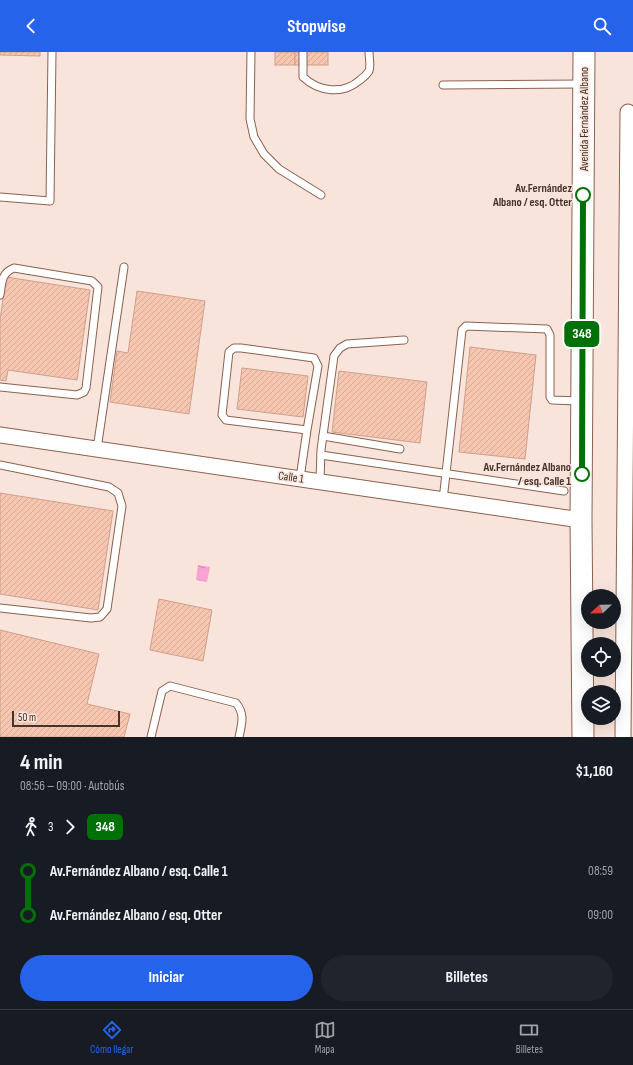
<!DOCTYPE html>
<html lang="es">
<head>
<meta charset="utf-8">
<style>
  :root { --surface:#171b24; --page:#20242c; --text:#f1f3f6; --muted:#9ea1a6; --line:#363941; --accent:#2563eb }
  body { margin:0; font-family:"Sofia Sans Condensed",sans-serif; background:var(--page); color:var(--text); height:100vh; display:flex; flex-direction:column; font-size:15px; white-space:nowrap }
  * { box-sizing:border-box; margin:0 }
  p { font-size:13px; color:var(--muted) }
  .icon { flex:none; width:22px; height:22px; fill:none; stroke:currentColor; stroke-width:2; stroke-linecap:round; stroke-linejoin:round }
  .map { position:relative; height:685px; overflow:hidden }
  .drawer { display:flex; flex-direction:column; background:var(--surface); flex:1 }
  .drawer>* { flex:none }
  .badge { padding:0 8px; border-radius:6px; font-size:14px; line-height:26px }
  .needle { width:26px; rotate:248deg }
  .controls { position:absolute; left:581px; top:537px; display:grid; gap:8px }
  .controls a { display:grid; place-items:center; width:40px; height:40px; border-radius:50%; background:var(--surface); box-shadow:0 4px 16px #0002; font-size:20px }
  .scale { position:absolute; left:12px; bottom:10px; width:108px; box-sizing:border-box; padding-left:4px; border:2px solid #46332b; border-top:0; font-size:11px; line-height:14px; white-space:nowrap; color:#46332b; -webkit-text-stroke:3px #f8e4db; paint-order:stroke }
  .map>.badge { position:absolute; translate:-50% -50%; box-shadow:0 0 0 2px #fff }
  .legs { display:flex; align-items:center; gap:6px; height:44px; padding:0 20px; font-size:13px }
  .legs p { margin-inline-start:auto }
  .summary { display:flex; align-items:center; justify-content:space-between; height:68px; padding:0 20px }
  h1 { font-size:22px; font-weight:700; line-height:30px }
  .button { display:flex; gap:8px; margin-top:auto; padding:8px 20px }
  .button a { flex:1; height:46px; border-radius:24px; background:var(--accent); color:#fff; font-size:16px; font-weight:700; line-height:46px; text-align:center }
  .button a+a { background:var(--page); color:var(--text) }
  ul { padding:0 20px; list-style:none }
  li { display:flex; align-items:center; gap:14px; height:44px; font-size:15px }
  li i { display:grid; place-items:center; width:6px; height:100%; margin:0 5px; background:currentColor }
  li i::after { content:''; width:10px; height:10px; margin:-5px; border:3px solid; border-radius:50%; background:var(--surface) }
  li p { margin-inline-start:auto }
  li:first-child i { background:linear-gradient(#0000 50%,currentColor 0) }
  li:last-child i { background:linear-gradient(currentColor 50%,#0000 0) }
  header { display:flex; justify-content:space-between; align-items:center; height:52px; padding:0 20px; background:var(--accent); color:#fff; font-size:18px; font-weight:700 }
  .tabs { display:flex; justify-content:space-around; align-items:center; height:56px; border-top:1px solid var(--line); background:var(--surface); font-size:11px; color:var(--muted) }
  .tabs a { display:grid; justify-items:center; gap:2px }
  .tabs .on { color:var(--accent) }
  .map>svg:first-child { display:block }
  .water { fill:url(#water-ripples) }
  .building { fill:url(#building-hatch); stroke:#cfa08c }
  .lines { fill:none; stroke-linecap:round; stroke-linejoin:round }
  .lane-casing { stroke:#8c614e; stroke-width:9 }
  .street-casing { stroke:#8c614e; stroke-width:17 }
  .secondary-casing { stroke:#8c614e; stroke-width:23 }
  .lane { stroke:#fff; stroke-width:7 }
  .street { stroke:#fff; stroke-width:15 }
  .secondary { stroke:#fff; stroke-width:21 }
  .line-1-casing { stroke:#fff; stroke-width:9 }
  .line-1 { stroke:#007106; stroke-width:6 }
  .stop-1-dot { fill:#fff; stroke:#007106; stroke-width:2 }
  .labels { text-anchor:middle; stroke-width:3; stroke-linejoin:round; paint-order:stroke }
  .street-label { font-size:12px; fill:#46332b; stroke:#f8e4db }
  .stop-label { font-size:12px; font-weight:bold; fill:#46332b; stroke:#f8e4db; text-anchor:end }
</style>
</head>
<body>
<header><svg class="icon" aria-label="back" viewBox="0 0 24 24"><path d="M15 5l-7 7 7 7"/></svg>Stopwise<svg class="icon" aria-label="search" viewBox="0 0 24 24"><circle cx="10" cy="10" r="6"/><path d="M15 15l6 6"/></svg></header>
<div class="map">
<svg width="633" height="685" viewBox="0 0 633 685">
  <defs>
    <pattern id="water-ripples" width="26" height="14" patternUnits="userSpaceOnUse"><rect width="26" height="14" fill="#fba3d6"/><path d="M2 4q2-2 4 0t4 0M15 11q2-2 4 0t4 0" fill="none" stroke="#cd85ae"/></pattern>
    <pattern id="building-hatch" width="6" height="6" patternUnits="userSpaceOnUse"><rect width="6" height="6" fill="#f7c6b0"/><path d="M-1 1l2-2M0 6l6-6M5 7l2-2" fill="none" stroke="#d5ab98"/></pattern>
  </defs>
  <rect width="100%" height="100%" fill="#f8e4db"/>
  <polygon class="water" points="198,513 210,515 207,530 196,528"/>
  <g class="building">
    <polygon points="0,0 40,0 40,4 0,3"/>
    <rect x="275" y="0" width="20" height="13"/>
    <rect x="295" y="0" width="33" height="13"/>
    <polygon points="6,225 90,238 77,328 8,318 6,329 0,328 0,268"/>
    <polygon points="137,239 205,249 189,362 110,350 117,299 128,301"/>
    <polygon points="470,295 536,303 525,407 459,400"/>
    <polygon points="242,316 308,324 303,365 237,357"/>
    <polygon points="339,319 427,330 420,391 332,380"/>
    <polygon points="0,441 113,459 98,558 0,542"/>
    <polygon points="159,547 212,558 203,609 150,598"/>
    <polygon points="0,578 99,602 87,652 130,662 124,685 0,685"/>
  </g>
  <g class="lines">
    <defs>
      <g id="lane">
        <polyline points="251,0 250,67 254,85 264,102 279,117 321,143"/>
        <path d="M303,0V25C319,40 343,43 360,28C363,26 367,22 369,19C371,14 369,5 369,0"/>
        <polyline points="443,33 582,32"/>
        <polyline points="0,145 50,149 52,0"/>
        <path d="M0,243C2,231 1,221 14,216L92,229L98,235L86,336L84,340L77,343L0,335"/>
        <polyline points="323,384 400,397"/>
        <polyline points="97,397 124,215"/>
        <polyline points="321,403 564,439"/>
        <polyline points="0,413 109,435 118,441 122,454 107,557 100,565 91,566 0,556"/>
        <polyline points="300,426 307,378 226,368 222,363 229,300 234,296 241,296 314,306 318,314 307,378"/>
        <polyline points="320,429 321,398 334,304 340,296 347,292 404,288"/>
        <polyline points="443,448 462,278 466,274 547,277 550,283 550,345 552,348 579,349"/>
        <path d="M151,685L162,639L170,634L236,651C245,662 242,671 239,685"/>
      </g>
      <g id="street">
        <polyline points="0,383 581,468"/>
        <polyline points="623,685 628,60"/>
      </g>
      <polyline id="secondary" points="583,685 581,468 584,0"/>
    </defs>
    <use href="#lane" class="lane-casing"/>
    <use href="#street" class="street-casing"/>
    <use href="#secondary" class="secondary-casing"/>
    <use href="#lane" class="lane"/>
    <use href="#street" class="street"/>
    <use href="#secondary" class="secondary"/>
  </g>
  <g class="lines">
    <defs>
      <polyline id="line-1" points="582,422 583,143"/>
    </defs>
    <use href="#line-1" class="line-1-casing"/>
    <use href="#line-1" class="line-1"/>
  </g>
  <g class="stop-1-dot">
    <circle cx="583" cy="143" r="7"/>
    <circle cx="582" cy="422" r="7"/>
  </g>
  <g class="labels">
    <g class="street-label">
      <text transform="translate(584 67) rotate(-90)" y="4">Avenida Fernández Albano</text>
      <text transform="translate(291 425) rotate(8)" y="4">Calle 1</text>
    </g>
    <g class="stop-label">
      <text x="572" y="140">Av.Fernández<tspan x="572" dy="14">Albano / esq. Otter</tspan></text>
      <text x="571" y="419">Av.Fernández Albano<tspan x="571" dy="14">/ esq. Calle 1</tspan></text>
    </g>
  </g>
</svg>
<div class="controls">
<a><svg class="needle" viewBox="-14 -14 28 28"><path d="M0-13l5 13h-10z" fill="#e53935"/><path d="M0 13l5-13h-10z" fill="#9ea1a6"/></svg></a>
<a><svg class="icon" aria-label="locate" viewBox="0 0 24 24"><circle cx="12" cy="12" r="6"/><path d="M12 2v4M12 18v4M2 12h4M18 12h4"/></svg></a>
<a><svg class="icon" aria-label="layers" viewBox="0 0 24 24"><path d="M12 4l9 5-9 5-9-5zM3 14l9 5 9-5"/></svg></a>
</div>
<div class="scale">50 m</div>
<b class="badge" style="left:582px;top:282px;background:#007106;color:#fff">348</b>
</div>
<section class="drawer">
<div class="summary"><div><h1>4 min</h1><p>08:56 – 09:00 · Autobús</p></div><b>$1,160</b></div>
<div class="legs"><svg class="icon" aria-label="walk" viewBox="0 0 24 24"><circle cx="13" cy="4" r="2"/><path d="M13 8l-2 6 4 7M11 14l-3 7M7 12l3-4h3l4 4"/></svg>3<svg class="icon" aria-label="forward" viewBox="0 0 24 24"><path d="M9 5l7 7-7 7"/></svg><b class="badge" style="background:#007106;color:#fff">348</b></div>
<ul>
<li><i style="color:#007106"></i><b>Av.Fernández Albano / esq. Calle 1</b><p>08:59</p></li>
<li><i style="color:#007106"></i><b>Av.Fernández Albano / esq. Otter</b><p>09:00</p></li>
</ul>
<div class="button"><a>Iniciar</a><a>Billetes</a></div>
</section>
<nav class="tabs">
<a class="on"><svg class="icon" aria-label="directions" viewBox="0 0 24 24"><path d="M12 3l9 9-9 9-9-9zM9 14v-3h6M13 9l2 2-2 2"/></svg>Cómo llegar</a>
<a><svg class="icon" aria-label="map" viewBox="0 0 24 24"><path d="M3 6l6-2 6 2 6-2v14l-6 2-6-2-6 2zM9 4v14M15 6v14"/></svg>Mapa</a>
<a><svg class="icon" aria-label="tickets" viewBox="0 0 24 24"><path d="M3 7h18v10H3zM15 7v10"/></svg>Billetes</a>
</nav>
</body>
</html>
